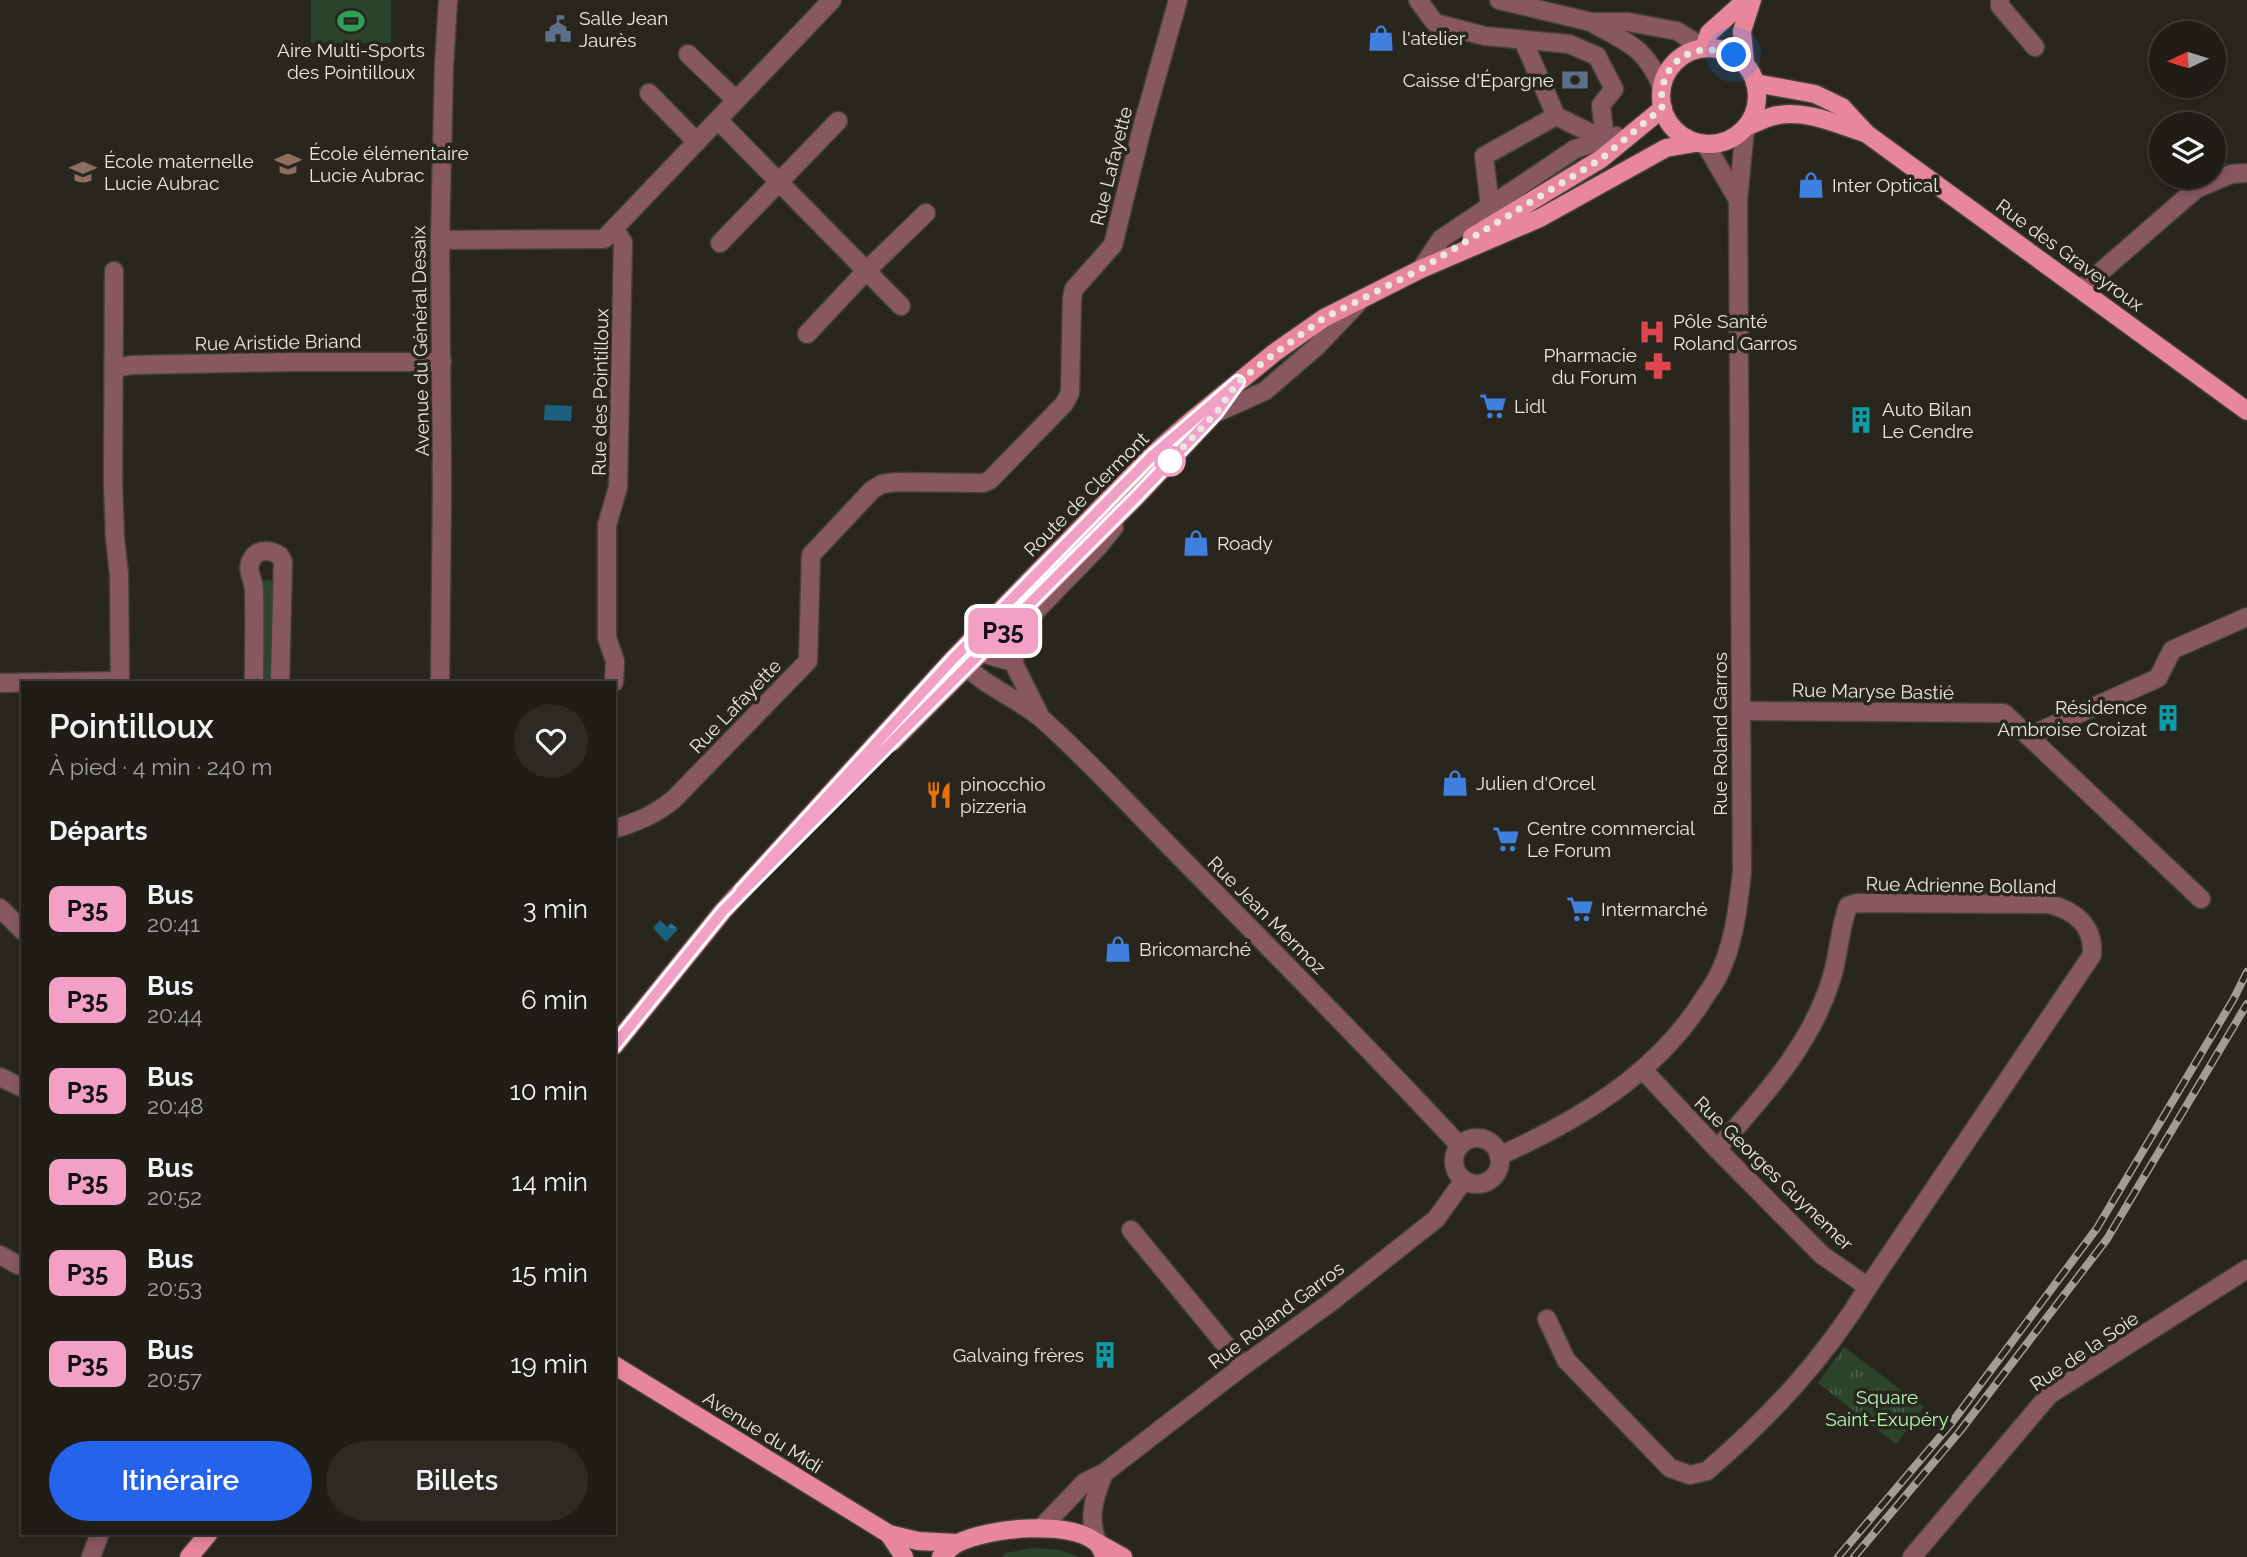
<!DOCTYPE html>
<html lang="fr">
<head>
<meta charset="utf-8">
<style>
  :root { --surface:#1f1d16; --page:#2c2a23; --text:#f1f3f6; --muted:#a1a2a1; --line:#3c3b35; --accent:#2563eb }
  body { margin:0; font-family:Raleway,sans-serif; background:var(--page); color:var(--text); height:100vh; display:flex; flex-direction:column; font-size:26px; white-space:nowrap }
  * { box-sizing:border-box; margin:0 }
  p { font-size:23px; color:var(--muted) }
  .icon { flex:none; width:38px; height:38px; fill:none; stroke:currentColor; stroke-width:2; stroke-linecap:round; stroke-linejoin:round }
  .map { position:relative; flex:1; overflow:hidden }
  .details { position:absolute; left:21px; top:681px; width:595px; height:854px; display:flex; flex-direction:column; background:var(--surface); border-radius:0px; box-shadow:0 4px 10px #0003,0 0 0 2px var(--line) }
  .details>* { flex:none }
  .badge { padding:0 14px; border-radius:10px; font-size:24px; line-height:46px }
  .needle { width:46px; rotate:266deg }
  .tools { position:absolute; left:2149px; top:21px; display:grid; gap:14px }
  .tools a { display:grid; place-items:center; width:77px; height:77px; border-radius:50%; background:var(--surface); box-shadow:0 4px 10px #0003,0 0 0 2px var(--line); font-size:35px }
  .you { position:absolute; width:35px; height:35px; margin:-18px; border:5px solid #fff; border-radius:50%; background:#1a73e8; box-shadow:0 0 0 10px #1a73e833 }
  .map>.badge { position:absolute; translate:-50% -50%; box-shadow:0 0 0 4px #fff }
  h2 { padding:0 28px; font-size:26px; line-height:63px }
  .round { display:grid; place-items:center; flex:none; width:74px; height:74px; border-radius:37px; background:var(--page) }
  .overview { display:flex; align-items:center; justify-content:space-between; height:119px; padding:0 28px }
  h1 { font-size:33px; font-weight:600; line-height:52px }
  .cta { display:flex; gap:14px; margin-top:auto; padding:14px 28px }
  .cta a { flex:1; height:80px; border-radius:42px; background:var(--accent); color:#fff; font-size:28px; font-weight:600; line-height:80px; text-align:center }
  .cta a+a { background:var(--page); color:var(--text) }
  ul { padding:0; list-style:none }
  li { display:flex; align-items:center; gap:21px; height:91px; padding:0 28px }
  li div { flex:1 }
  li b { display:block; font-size:26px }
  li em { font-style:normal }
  li .badge { min-width:77px; font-weight:700; text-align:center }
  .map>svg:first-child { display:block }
  .grass { fill:#2c442c }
  .park { fill:url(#park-tufts) }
  .water { fill:url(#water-ripples) }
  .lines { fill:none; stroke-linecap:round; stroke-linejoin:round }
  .minor-casing { stroke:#444238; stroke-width:21 }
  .major-casing { stroke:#444238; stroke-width:21 }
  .minor { stroke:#885861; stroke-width:18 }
  .major { stroke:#e8879b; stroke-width:18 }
  .rail-casing { stroke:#9f9d95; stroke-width:8 }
  .rail { stroke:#29271d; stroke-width:5; stroke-dasharray:16; stroke-linecap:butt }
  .line-casing { stroke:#fff; stroke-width:16 }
  .line { stroke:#f2a0c6; stroke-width:10 }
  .walk { stroke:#e8e7e0; stroke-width:7; stroke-dasharray:0 12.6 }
  .stop-dot { fill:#fff; stroke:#f2a0c6; stroke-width:3.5 }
  .labels { text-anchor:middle; stroke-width:7; stroke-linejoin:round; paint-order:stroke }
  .poi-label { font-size:19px; fill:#e8e7e0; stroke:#29271d; text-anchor:start }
  .street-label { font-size:19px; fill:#e8e7e0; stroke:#29271d }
  .park-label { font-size:19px; fill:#b4f7b5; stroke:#29271d }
</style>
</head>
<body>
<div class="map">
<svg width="2247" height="1557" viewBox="0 0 2247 1557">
  <defs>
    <pattern id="park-tufts" width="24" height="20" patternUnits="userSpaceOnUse" patternTransform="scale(1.75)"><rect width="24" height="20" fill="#2c442c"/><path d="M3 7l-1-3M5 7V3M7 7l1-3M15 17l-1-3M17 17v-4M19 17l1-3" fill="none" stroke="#4b5f4a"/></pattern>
    <pattern id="water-ripples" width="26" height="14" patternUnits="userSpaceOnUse" patternTransform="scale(1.75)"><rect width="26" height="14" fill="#1c607f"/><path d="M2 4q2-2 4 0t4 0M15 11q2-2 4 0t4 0" fill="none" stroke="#3d7791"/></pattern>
  </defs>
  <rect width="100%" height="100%" fill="#29271d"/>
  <g class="grass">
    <rect x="311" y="0" width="80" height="43"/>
    <polygon points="270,579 274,583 274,682 261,682 260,585 262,581"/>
    <polygon points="1033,1548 1061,1550 1079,1557 1002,1557 1005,1553"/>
  </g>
  <polygon class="park" points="1844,1347 1924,1407 1896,1444 1818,1383"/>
  <g class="water">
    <polygon points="545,405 572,406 571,421 544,420"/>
    <polygon points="660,920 667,927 671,923 678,929 666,942 653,928"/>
  </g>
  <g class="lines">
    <defs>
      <g id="minor">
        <polyline points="1418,0 1435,23 1485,36 1569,44 1597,56 1614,89 1601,105 1605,140"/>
        <polyline points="1499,0 1591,22 1628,22 1677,31 1704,48"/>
        <polyline points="2000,0 2000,6 2035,47"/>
        <path d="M1594,24C1629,43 1647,49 1662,88"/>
        <polyline points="1523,40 1556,116"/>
        <polyline points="688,54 736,100"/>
        <polyline points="649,93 697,142"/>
        <polyline points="718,120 901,306"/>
        <polyline points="1706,145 1738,200"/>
        <polyline points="1490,206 1484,156 1556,116 1605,140"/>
        <polyline points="614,229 623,242 618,487 607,525 607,638 615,661 614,682"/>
        <polyline points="440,240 604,239 832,0"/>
        <polyline points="720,243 838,121"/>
        <polyline points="1421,269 1441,239 1575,149 1616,136"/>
        <polyline points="114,271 113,483 115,539 119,574 120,682"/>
        <polyline points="2081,289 2196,189 2231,174 2247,173"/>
        <polyline points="807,334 866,271 926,213"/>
        <polyline points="114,368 132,365 288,362 442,362"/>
        <polyline points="1216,413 1265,391 1316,347 1358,303"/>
        <path d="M968,652L967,667C987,687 1018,699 1041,718C1094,765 1141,818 1191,868C1281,960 1372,1051 1460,1146"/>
        <polyline points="968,656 982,653 1013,662 1039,714"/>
        <polyline points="1013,662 1022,633 1034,613 1099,546 1114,527"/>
        <path d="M254,682C254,652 255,621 254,590C254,579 245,570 252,559C258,548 272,550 280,556L283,562L280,682"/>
        <polyline points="440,682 442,488 440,240 444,66 448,0"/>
        <polyline points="0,683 120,681"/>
        <polyline points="1741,711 2004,713 2201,899"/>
        <polyline points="2029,736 2158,678 2172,650 2247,617"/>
        <path d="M614,829C637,822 655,815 674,799L808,661L811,555L872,490L882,484L896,482L983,483L990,480L1064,404L1070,393L1072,298L1074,289L1113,245L1142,128L1178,0"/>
        <polyline points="0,908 23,931"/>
        <polyline points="0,1077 23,1088"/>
        <circle cx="1477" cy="1161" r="23"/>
        <path d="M1717,1149C1762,1098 1810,1047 1831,980C1839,956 1839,930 1848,906L1857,903L2049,904C2076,911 2094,926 2092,955L1868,1287"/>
        <path d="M1499,1156C1577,1121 1653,1076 1701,1003C1706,994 1714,985 1718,976C1734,945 1738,907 1742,872L1738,200L1745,129"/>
        <polyline points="1131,1230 1243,1366"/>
        <polyline points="0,1255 18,1265"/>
        <path d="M1547,1319L1566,1360L1670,1468L1690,1475L1707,1471C1771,1416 1824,1359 1868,1287L1822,1255L1717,1149L1643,1070"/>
        <polyline points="1041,1528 1085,1482 1104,1473 1243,1366 1331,1302 1436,1219 1464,1180"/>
        <path d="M1098,1543C1087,1519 1094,1497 1104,1473"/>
        <polyline points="91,1557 100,1533"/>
        <polyline points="1912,1557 2049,1395 2247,1269"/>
      </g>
      <g id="major">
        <polyline points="1704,48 1709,33 1746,0"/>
        <circle cx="1709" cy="96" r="48"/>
        <polyline points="1745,64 1742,31 1752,0"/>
        <polyline points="1755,83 1815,94 1842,107 1867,134 2247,411"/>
        <path d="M1748,126C1758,122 1769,116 1779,115C1808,110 1838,125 1865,133"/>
        <polyline points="1472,237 1601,159 1663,108"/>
        <polyline points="892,742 1135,498 1210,418"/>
        <polyline points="614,1046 723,911 953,659 1151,456 1191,421 1274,353 1324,318 1421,269 1540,218 1666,148 1695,143"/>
        <polyline points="614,1365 889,1534 918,1541 956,1543"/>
        <polyline points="889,1534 904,1557"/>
        <polyline points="1098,1543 1123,1557"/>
        <polyline points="189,1557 209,1533"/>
        <path d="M941,1557C946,1553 951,1546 958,1543C989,1528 1069,1519 1097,1543C1100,1546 1103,1553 1105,1557"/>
      </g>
    </defs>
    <use href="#minor" class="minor-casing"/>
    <use href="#major" class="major-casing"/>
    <use href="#minor" class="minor"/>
    <use href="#major" class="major"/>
    <defs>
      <g id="rail">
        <polyline points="1838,1557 1950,1425 2097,1228 2233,1000 2247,972"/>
        <polyline points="1854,1557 1960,1431 2107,1239 2247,1004"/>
      </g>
    </defs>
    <use href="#rail" class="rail-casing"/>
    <use href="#rail" class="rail"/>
  </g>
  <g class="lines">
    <defs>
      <polyline id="line" points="614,1046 723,911 1135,498 1216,413 1238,382 1152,456 953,659 741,891"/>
    </defs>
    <use href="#line" class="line-casing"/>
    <use href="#line" class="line"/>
    <path class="walk" d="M1170,461L1168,463L1216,413L1238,382L1274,354L1324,318L1421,269L1601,159L1662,108C1657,62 1692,39 1734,55"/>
  </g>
  <defs>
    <symbol id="stadium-bare" viewBox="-9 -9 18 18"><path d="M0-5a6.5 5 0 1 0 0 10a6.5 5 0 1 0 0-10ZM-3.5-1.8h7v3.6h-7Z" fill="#2e9e5b" stroke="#29271d" stroke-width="2.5" paint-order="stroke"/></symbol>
    <symbol id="civic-bare" viewBox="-9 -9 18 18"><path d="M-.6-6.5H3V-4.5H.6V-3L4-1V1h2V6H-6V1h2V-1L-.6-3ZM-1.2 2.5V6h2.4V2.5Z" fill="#5c6f8a" stroke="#29271d" stroke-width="2.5" paint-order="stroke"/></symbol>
    <symbol id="shop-bare" viewBox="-9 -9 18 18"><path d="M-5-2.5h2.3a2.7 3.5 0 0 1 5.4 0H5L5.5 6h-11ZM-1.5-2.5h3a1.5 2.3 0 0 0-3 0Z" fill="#3f7fe0" stroke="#29271d" stroke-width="2.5" paint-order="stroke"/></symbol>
    <symbol id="bank-bare" viewBox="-9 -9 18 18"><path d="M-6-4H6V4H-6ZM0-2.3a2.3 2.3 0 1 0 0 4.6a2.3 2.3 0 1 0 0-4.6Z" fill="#5c6f8a" stroke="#29271d" stroke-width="2.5" paint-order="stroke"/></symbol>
    <symbol id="school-bare" viewBox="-9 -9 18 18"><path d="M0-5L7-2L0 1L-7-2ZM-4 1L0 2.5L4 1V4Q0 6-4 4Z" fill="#8d6e63" stroke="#29271d" stroke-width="2.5" paint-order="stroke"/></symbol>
    <symbol id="hospital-bare" viewBox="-9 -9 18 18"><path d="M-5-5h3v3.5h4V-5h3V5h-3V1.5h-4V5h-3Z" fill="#e0444e" stroke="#29271d" stroke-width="2.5" paint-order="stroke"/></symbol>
    <symbol id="pharmacy-bare" viewBox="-9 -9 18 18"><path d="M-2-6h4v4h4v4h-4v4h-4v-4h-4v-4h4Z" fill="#e0444e" stroke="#29271d" stroke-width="2.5" paint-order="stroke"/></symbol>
    <symbol id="supermarket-bare" viewBox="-9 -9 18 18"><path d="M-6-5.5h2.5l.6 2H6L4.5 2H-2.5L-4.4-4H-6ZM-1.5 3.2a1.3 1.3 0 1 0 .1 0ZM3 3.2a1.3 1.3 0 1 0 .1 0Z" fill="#3f7fe0" stroke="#29271d" stroke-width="2.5" paint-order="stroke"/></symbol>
    <symbol id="building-bare" viewBox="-9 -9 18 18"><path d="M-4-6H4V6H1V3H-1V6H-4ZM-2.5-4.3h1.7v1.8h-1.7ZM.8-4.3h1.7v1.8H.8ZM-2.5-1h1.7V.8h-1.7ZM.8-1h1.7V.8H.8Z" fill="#0f9aa8" stroke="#29271d" stroke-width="2.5" paint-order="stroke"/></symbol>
    <symbol id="restaurant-bare" viewBox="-9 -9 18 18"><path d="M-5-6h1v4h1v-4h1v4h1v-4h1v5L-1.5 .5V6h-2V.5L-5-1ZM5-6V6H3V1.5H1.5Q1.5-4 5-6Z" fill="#e8710a" stroke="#29271d" stroke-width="2.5" paint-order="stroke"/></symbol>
  </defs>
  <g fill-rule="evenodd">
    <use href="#stadium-bare" x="332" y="2" width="38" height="38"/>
    <use href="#civic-bare" x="539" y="10" width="38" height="38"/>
    <use href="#shop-bare" x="1362" y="19" width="38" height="38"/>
    <use href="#bank-bare" x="1556" y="61" width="38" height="38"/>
    <use href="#school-bare" x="269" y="145" width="38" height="38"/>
    <use href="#school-bare" x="64" y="153" width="38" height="38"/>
    <use href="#shop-bare" x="1792" y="166" width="38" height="38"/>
    <use href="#hospital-bare" x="1633" y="313" width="38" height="38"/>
    <use href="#pharmacy-bare" x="1639" y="347" width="38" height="38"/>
    <use href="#supermarket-bare" x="1474" y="387" width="38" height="38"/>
    <use href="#building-bare" x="1842" y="401" width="38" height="38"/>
    <use href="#shop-bare" x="1177" y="524" width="38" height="38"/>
    <use href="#building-bare" x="2149" y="699" width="38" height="38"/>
    <use href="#shop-bare" x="1436" y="764" width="38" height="38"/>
    <use href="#restaurant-bare" x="920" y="776" width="38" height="38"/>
    <use href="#supermarket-bare" x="1487" y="820" width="38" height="38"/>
    <use href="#supermarket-bare" x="1561" y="890" width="38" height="38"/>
    <use href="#shop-bare" x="1099" y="930" width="38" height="38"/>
    <use href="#building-bare" x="1086" y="1336" width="38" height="38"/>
  </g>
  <circle class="stop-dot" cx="1170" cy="461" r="14"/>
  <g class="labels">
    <g class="poi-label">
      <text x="579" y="25">Salle Jean<tspan x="579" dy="22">Jaurès</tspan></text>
      <text x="1402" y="45">l'atelier</text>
      <text x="351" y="57" text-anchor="middle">Aire Multi-Sports<tspan x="351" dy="22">des Pointilloux</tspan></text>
      <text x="1554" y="87" text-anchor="end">Caisse d'Épargne</text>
      <text x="309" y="160">École élémentaire<tspan x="309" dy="22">Lucie Aubrac</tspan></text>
      <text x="104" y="168">École maternelle<tspan x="104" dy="22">Lucie Aubrac</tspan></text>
      <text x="1832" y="192">Inter Optical</text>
      <text x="1673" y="328">Pôle Santé<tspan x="1673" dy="22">Roland Garros</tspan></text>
      <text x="1637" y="362" text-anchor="end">Pharmacie<tspan x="1637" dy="22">du Forum</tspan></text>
      <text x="1514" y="413">Lidl</text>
      <text x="1882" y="416">Auto Bilan<tspan x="1882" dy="22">Le Cendre</tspan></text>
      <text x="1217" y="550">Roady</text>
      <text x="2147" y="714" text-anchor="end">Résidence<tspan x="2147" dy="22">Ambroise Croizat</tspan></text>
      <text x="1476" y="790">Julien d'Orcel</text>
      <text x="960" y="791">pinocchio<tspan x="960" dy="22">pizzeria</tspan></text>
      <text x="1527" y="835">Centre commercial<tspan x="1527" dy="22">Le Forum</tspan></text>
      <text x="1601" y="916">Intermarché</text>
      <text x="1139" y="956">Bricomarché</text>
      <text x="1084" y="1362" text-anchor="end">Galvaing frères</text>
    </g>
    <g class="street-label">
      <text transform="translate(1111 166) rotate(-76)" y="7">Rue Lafayette</text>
      <text transform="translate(2070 255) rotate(36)" y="7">Rue des Graveyroux</text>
      <text transform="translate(420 341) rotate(-91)" y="7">Avenue du Général Desaix</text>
      <text transform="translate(278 342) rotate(-1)" y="7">Rue Aristide Briand</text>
      <text transform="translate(600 392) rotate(-89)" y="7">Rue des Pointilloux</text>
      <text transform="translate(1086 494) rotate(-45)" y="7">Route de Clermont</text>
      <text transform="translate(1873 691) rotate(1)" y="7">Rue Maryse Bastié</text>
      <text transform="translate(735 706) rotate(-46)" y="7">Rue Lafayette</text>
      <text transform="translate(1720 734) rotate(-90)" y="7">Rue Roland Garros</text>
      <text transform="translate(1961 885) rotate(1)" y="7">Rue Adrienne Bolland</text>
      <text transform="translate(1267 915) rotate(45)" y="7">Rue Jean Mermoz</text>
      <text transform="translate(1774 1173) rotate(44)" y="7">Rue Georges Guynemer</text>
      <text transform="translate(1276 1315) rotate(-37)" y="7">Rue Roland Garros</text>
      <text transform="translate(2084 1351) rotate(-34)" y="7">Rue de la Soie</text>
      <text transform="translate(763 1432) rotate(32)" y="7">Avenue du Midi</text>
    </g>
    <g class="park-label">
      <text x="1887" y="1404">Square<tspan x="1887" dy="22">Saint-Exupéry</tspan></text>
    </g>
  </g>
</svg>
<div class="tools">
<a><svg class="needle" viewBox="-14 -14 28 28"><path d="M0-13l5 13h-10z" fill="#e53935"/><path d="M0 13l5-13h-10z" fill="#a1a2a1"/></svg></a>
<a><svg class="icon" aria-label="layers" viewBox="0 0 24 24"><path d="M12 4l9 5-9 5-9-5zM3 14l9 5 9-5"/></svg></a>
</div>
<div class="you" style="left:1734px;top:55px"></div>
<b class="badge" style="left:1003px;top:631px;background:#f2a0c6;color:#111">P35</b>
<section class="details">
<div class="overview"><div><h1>Pointilloux</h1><p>À pied · 4 min · 240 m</p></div><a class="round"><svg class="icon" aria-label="heart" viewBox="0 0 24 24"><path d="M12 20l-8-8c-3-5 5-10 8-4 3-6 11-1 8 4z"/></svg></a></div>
<h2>Départs</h2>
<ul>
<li><span class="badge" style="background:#f2a0c6;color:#111">P35</span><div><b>Bus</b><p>20:41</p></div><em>3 min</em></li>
<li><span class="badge" style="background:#f2a0c6;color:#111">P35</span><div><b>Bus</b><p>20:44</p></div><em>6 min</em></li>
<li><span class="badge" style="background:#f2a0c6;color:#111">P35</span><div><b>Bus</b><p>20:48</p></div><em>10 min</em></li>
<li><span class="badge" style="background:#f2a0c6;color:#111">P35</span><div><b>Bus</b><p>20:52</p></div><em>14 min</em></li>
<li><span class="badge" style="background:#f2a0c6;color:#111">P35</span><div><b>Bus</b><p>20:53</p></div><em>15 min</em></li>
<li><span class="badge" style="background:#f2a0c6;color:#111">P35</span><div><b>Bus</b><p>20:57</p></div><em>19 min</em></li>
</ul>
<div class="cta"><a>Itinéraire</a><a>Billets</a></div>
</section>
</div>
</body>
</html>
